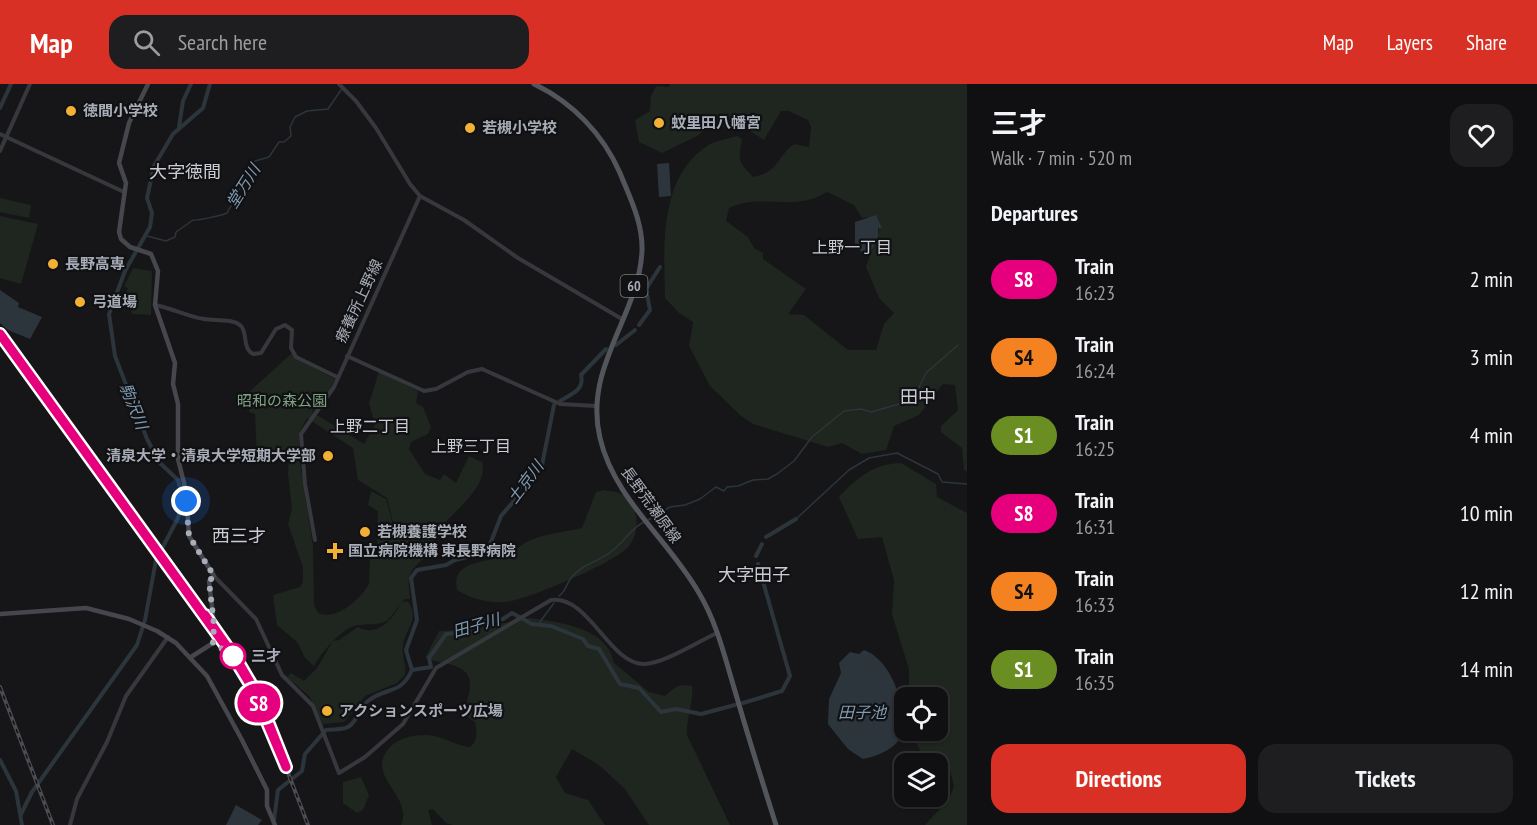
<!DOCTYPE html>
<html lang="en">
<head>
<meta charset="utf-8">
<style>
  :root { --surface:#101012; --page:#1e1e20; --text:#f1f3f6; --muted:#9c9d9f; --line:#303032; --accent:#d93025 }
  body { margin:0; font-family:"PT Sans Narrow","Noto Sans JP",sans-serif; background:var(--page); color:var(--text); height:100vh; display:flex; flex-direction:column; font-size:22px; white-space:nowrap }
  * { box-sizing:border-box; margin:0 }
  p { font-size:20px; color:var(--muted) }
  .icon { flex:none; width:33px; height:33px; fill:none; stroke:currentColor; stroke-width:2; stroke-linecap:round; stroke-linejoin:round }
  .map { position:relative; flex:1; overflow:hidden }
  .details { display:flex; flex-direction:column; background:var(--surface); width:570px }
  .details>* { flex:none }
  .badge { padding:0 12px; border-radius:20px; font-size:21px; line-height:39px }
  .tools { position:absolute; left:894px; top:603px; display:grid; gap:12px }
  .tools a { display:grid; place-items:center; width:54px; height:54px; border-radius:12px; background:var(--surface); box-shadow:0 2px 4px #0004,0 0 0 2px var(--line); font-size:30px }
  .you { position:absolute; width:30px; height:30px; margin:-15px; border:4px solid #fff; border-radius:50%; background:#1a73e8; box-shadow:0 0 0 9px #1a73e833 }
  .map>.badge { position:absolute; translate:-50% -50%; box-shadow:0 0 0 3px #fff }
  h2 { padding:0 24px; font-size:22px; line-height:54px }
  .round { display:grid; place-items:center; flex:none; width:63px; height:63px; border-radius:18px; background:var(--page) }
  .summary { display:flex; align-items:center; justify-content:space-between; height:102px; padding:0 24px }
  h1 { font-size:28px; font-weight:700; line-height:45px }
  .action { display:flex; gap:12px; margin-top:auto; padding:12px 24px }
  .action a { flex:1; height:69px; border-radius:18px; background:var(--accent); color:#fff; font-size:24px; font-weight:700; line-height:69px; text-align:center }
  .action a+a { background:var(--page); color:var(--text) }
  ul { padding:0; list-style:none }
  li { display:flex; align-items:center; gap:18px; height:78px; padding:0 24px }
  li div { flex:1 }
  li b { display:block; font-size:22px }
  li em { font-style:normal }
  li .badge { min-width:66px; font-weight:700; text-align:center }
  header { display:flex; align-items:center; gap:36px; box-sizing:border-box; height:84px; padding:0 30px; background:var(--accent); color:#fff }
  header strong { font-size:28px }
  nav { display:flex; gap:33px; margin-inline-start:auto; font-size:21px }
  .search { width:420px; height:54px; background:var(--page); display:flex; align-items:center; gap:15px; box-sizing:border-box; padding:0 21px; border-radius:18px; color:var(--muted); font-size:22px }
  main { display:flex; flex:1; min-height:0 }
  .map>svg:first-child { display:block }
  .green { fill:#1e261f; fill-rule:evenodd }
  .water { fill:#2c353c }
  .lines { fill:none; stroke-linecap:round; stroke-linejoin:round }
  .stream { stroke:#2c353c; stroke-width:1.5 }
  .river { stroke:#2c353c; stroke-width:4 }
  .tertiary { stroke:#37383d; stroke-width:4 }
  .secondary { stroke:#45474d; stroke-width:4.5 }
  .primary { stroke:#53555c; stroke-width:5 }
  .rail-casing { stroke:#4a4c52; stroke-width:4 }
  .rail { stroke:#111113; stroke-width:1.5; stroke-dasharray:4.5; stroke-linecap:butt }
  .line-casing { stroke:#fff; stroke-width:14 }
  .line { stroke:#e6007e; stroke-width:9 }
  .walk { stroke:#a8adb8; stroke-width:6; stroke-dasharray:0 10.8 }
  .poi-dot { fill:#f2b134; stroke:#111113; stroke-width:2 }
  .stop-dot { fill:#fff; stroke:#e6007e; stroke-width:3 }
  .labels { text-anchor:middle; stroke-width:4.5; stroke-linejoin:round; paint-order:stroke }
  .shield { fill:#111113; stroke:#7b7e86; stroke-width:1.5 }
  .shield-label { font-size:14px; font-weight:bold; fill:#a8adb8 }
  .poi-label { font-size:15px; font-weight:bold; fill:#a8adb8; stroke:#111113; text-anchor:start }
  .street-label { font-size:15px; fill:#a8adb8; stroke:#111113 }
  .park-label { font-size:15px; fill:#7fa381; stroke:#111113 }
  .stop-label { font-size:15px; font-weight:bold; fill:#a8adb8; stroke:#111113; text-anchor:start }
  .water-label { font-size:16px; font-style:italic; fill:#7f9bb3; stroke:#111113 }
  .neighbourhood-label { font-size:16px; fill:#c9ccd4; stroke:#111113 }
  .quarter-label { font-size:18px; fill:#c9ccd4; stroke:#111113 }
</style>
</head>
<body>
<header>
<strong>Map</strong>
<div class="search"><svg class="icon" aria-label="search" viewBox="0 0 24 24"><circle cx="10" cy="10" r="6"/><path d="M15 15l6 6"/></svg>Search here</div>
<nav><a>Map</a><a>Layers</a><a>Share</a></nav>
</header>
<main>
<div class="map">
<svg width="967" height="741" viewBox="0 0 967 741">
  <rect width="100%" height="100%" fill="#161618"/>
  <g class="green">
    <path d="M670,0H967V388L964,386L962,364L941,348V342L958,326L955,301L943,300L919,331L894,342L886,366L862,370L842,359L828,363L753,340L741,332L710,302L689,262L693,238L679,229L665,214C664,162 658,92 710,60C718,56 728,55 737,52L742,55C738,77 738,77 753,93C781,87 775,74 794,60L809,63L811,43L808,36L789,27H781L764,56L739,40L725,43L711,41L697,52L662,69L639,58L635,36L650,27L651,12L656,2L669,3ZM827,108L854,121L862,134L872,133L878,137L879,146L866,183L879,214L894,229L884,240L876,266H848L804,231L788,230L806,205L763,175V169L754,164L748,153L726,137L729,124C761,108 794,129 827,108Z"/>
    <polygon points="0,114 31,121 29,134 0,128"/>
    <polygon points="0,132 38,140 21,200 0,194"/>
    <polygon points="133,184 152,187 151,231 132,230 128,218 123,216 128,204 124,202"/>
    <path d="M292,269L296,275L335,295L327,311L312,328L364,360L375,341L369,319L379,288L418,307L416,319L423,323L431,343L428,350L411,358L409,365L425,390L440,396L444,390L456,399L469,372L482,378C489,403 453,428 439,445L434,449L395,446L387,414L358,396L353,364L307,334L299,349L300,372L292,365L257,372L255,330L249,328V308Z"/>
    <path d="M293,369L300,379L313,462L314,521L318,529C336,537 360,516 369,500L370,472L377,471L378,427L368,421L371,407L386,415L395,448L433,451C436,473 416,475 410,491C407,498 410,508 410,515H405L387,537C377,541 369,540 359,541C343,542 322,568 314,582L305,574L298,559L277,541L273,511L300,503L303,498V483L288,440L292,425L288,390L289,370Z"/>
    <path d="M901,379L936,400L937,413L967,429V741H925L949,715L954,702L950,687L938,684V680L926,679L911,647L938,646V614H904V627L899,611L909,602V585L892,530L894,496L882,453L858,455L839,413C858,393 873,380 901,379Z"/>
    <path d="M603,406C608,407 616,407 621,410C639,421 641,446 629,462C617,478 525,517 505,518C488,519 471,515 457,506C450,475 489,479 507,471C516,467 522,459 531,456C547,449 565,448 582,444L596,408Z"/>
    <path d="M408,517C421,537 405,543 403,562C401,572 407,580 405,591L397,599L365,612L344,638L323,640L309,612L287,593L291,589L304,597L317,584L333,557L339,556L358,543C377,554 394,534 401,519Z"/>
    <path d="M530,534C560,538 608,544 614,579L649,608L665,612C674,604 679,599 692,602C694,618 686,634 687,651L730,741H649L625,705L599,681L572,665L556,693L565,709L588,716L605,741H453L446,739L433,725L428,726L432,741H401C414,710 362,692 391,662C399,654 414,651 426,651C442,651 455,662 470,663C478,657 477,647 475,638L466,632C464,621 469,614 470,603C472,578 442,581 425,574L439,547L474,545Z"/>
    <polygon points="361,693 369,711 363,726 357,729 343,719 343,698"/>
  </g>
  <g class="water">
    <polygon points="669,79 671,112 659,113 657,80"/>
    <polygon points="876,131 882,144 878,144 878,152 871,168 863,170 855,159 855,138"/>
    <polygon points="0,206 19,219 18,223 42,233 30,255 8,246 0,239"/>
    <path d="M864,566C886,573 907,614 896,633C897,639 900,642 901,647C903,662 876,673 863,675L848,665L828,640L829,615L841,589L839,579L850,568L859,570Z"/>
    <polygon points="236,721 262,736 258,741 226,741"/>
  </g>
  <g class="lines">
    <g class="stream">
      <path d="M147,152L166,157L175,153L176,148L193,136C197,137 223,131 227,129L255,77L269,73L279,58H284L291,52L290,43L295,33L307,27L328,25L341,6"/>
      <polyline points="796,435 849,386 869,374 897,369 938,390 942,398 967,400"/>
      <polyline points="648,436 670,423 685,421 700,415 716,403 724,407 727,403 738,402 753,396 768,395 777,390 794,377 812,353 844,327 861,325 871,328 913,316 926,289 958,261"/>
      <path d="M559,512C567,506 566,499 572,493C582,480 600,477 612,467C624,458 631,444 644,438"/>
      <polyline points="539,539 554,519"/>
    </g>
    <g class="river">
      <polyline points="0,24 11,0"/>
      <polyline points="179,43 183,17 191,0"/>
      <polyline points="639,241 650,226 646,205 660,183"/>
      <polyline points="616,261 635,246"/>
      <path d="M560,317C571,310 585,306 581,291L606,265"/>
      <polyline points="766,453 796,435"/>
      <polyline points="756,472 762,460"/>
      <polyline points="412,586 431,583 429,574 446,550 464,548 481,537 503,535 512,529 532,540 551,542 583,555 588,562 599,565 620,600 639,604 661,628 676,625 701,630 735,621"/>
      <polyline points="412,586 406,566 417,536 411,494 417,486 446,481 455,476 487,468 501,432 513,418 518,405 542,381 554,321"/>
      <polyline points="743,619 782,607 790,592 758,480"/>
      <polyline points="0,676 16,707 22,741"/>
      <polyline points="21,730 32,708 137,561 145,536 156,476 178,434 183,415 178,396 160,379 147,355 115,272 109,230 125,187 150,143 152,129 147,114 154,82 173,50 203,24 210,0"/>
      <path d="M274,736L278,706L302,687L305,670L326,646C333,645 343,646 348,643C358,637 359,624 368,617C387,602 400,612 412,586"/>
    </g>
    <g class="tertiary">
      <polyline points="339,0 356,17 376,44 410,100 420,112 464,136 518,174 622,235"/>
      <polyline points="0,50 124,108"/>
      <polyline points="0,67 30,0"/>
      <path d="M155,221C172,224 188,233 204,235C214,237 233,234 241,242C248,250 242,264 253,270L261,269L276,245L285,241L292,246L291,264L296,273L337,293"/>
      <polyline points="347,272 424,307 436,305 468,288 482,285 560,320 596,322"/>
      <polyline points="315,456 305,400 301,350 334,303 420,112"/>
      <path d="M214,492L256,535L282,591L313,622L339,689L365,673L403,640L436,584L551,516C589,511 609,580 644,580C663,580 699,557 717,549"/>
      <polyline points="70,741 77,715 107,658 126,612 168,553"/>
    </g>
    <g class="secondary">
      <polyline points="148,0 129,39 119,79 126,99 119,148 121,155 130,163 151,170 158,187 155,221 175,279 173,300 178,320 178,375 186,407 189,452 214,492 209,497 214,541 213,559 191,573"/>
      <polyline points="0,530 86,524 129,535 157,547 176,559 207,592 242,656 267,706 267,722 275,741"/>
    </g>
    <path class="primary" d="M534,0C572,18 603,50 620,89C630,114 643,139 642,167C639,232 583,283 600,354C614,415 669,456 699,509C717,539 725,574 735,607C748,652 762,697 776,741"/>
    <defs>
      <g id="rail">
        <polyline points="0,250 240,581 264,626 308,741"/>
        <polyline points="0,603 53,741"/>
      </g>
    </defs>
    <use href="#rail" class="rail-casing"/>
    <use href="#rail" class="rail"/>
  </g>
  <g class="lines">
    <defs>
      <polyline id="line" points="0,250 233,572 253,605 286,683 257,610 240,581 205,531"/>
    </defs>
    <use href="#line" class="line-casing"/>
    <use href="#line" class="line"/>
    <polyline class="walk" points="186,417 189,452 214,492 209,497 214,541 213,559 233,572"/>
  </g>
  <g class="poi-dot">
    <circle cx="71" cy="27" r="6"/>
    <circle cx="659" cy="39" r="6"/>
    <circle cx="470" cy="44" r="6"/>
    <circle cx="53" cy="180" r="6"/>
    <circle cx="80" cy="218" r="6"/>
    <circle cx="328" cy="372" r="6"/>
    <circle cx="365" cy="448" r="6"/>
    <path d="M332 458h6v6h6v6h-6v6h-6v-6h-6v-6h6z"/>
    <circle cx="327" cy="627" r="6"/>
  </g>
  <circle class="stop-dot" cx="233" cy="572" r="12"/>
  <g class="labels">
    <rect class="shield" x="620.5" y="191" width="27" height="22" rx="4.5"/>
    <g class="shield-label">
      <text x="634" y="207">60</text>
    </g>
    <g class="poi-label">
      <text x="83" y="32">徳間小学校</text>
      <text x="671" y="44">蚊里田八幡宮</text>
      <text x="482" y="49">若槻小学校</text>
      <text x="65" y="185">長野高専</text>
      <text x="92" y="223">弓道場</text>
      <text x="316" y="377" text-anchor="end">清泉大学・清泉大学短期大学部</text>
      <text x="377" y="453">若槻養護学校</text>
      <text x="348" y="472">国立病院機構 東長野病院</text>
      <text x="339" y="632">アクションスポーツ広場</text>
    </g>
    <g class="street-label">
      <text transform="translate(359 217) rotate(-65)" y="5">療養所上野線</text>
      <text transform="translate(651 421) rotate(54)" y="5">長野荒瀬原線</text>
    </g>
    <g class="park-label">
      <text x="282" y="322">昭和の森公園</text>
    </g>
    <g class="stop-label">
      <text x="251" y="577">三才</text>
    </g>
    <g class="water-label">
      <text transform="translate(243 102) rotate(-58)" y="6">堂万川</text>
      <text transform="translate(134 322) rotate(68)" y="6">駒沢川</text>
      <text transform="translate(525 398) rotate(-53)" y="6">土京川</text>
      <text transform="translate(476 541) rotate(-16)" y="6">田子川</text>
      <text x="862" y="634">田子池</text>
    </g>
    <g class="neighbourhood-label">
      <text x="852" y="169">上野一丁目</text>
      <text x="370" y="348">上野二丁目</text>
      <text x="471" y="368">上野三丁目</text>
    </g>
    <g class="quarter-label">
      <text x="185" y="94">大字徳間</text>
      <text x="918" y="319">田中</text>
      <text x="239" y="458">西三才</text>
      <text x="754" y="497">大字田子</text>
    </g>
  </g>
</svg>
<div class="tools">
<a><svg class="icon" aria-label="locate" viewBox="0 0 24 24"><circle cx="12" cy="12" r="6"/><path d="M12 2v4M12 18v4M2 12h4M18 12h4"/></svg></a>
<a><svg class="icon" aria-label="layers" viewBox="0 0 24 24"><path d="M12 4l9 5-9 5-9-5zM3 14l9 5 9-5"/></svg></a>
</div>
<div class="you" style="left:186px;top:417px"></div>
<b class="badge" style="left:259px;top:619px;background:#e6007e;color:#fff">S8</b>
</div>
<section class="details">
<div class="summary"><div><h1>三才</h1><p>Walk · 7 min · 520 m</p></div><a class="round"><svg class="icon" aria-label="heart" viewBox="0 0 24 24"><path d="M12 20l-8-8c-3-5 5-10 8-4 3-6 11-1 8 4z"/></svg></a></div>
<h2>Departures</h2>
<ul>
<li><span class="badge" style="background:#e6007e;color:#fff">S8</span><div><b>Train</b><p>16:23</p></div><em>2 min</em></li>
<li><span class="badge" style="background:#f58220;color:#111">S4</span><div><b>Train</b><p>16:24</p></div><em>3 min</em></li>
<li><span class="badge" style="background:#6b8e23;color:#fff">S1</span><div><b>Train</b><p>16:25</p></div><em>4 min</em></li>
<li><span class="badge" style="background:#e6007e;color:#fff">S8</span><div><b>Train</b><p>16:31</p></div><em>10 min</em></li>
<li><span class="badge" style="background:#f58220;color:#111">S4</span><div><b>Train</b><p>16:33</p></div><em>12 min</em></li>
<li><span class="badge" style="background:#6b8e23;color:#fff">S1</span><div><b>Train</b><p>16:35</p></div><em>14 min</em></li>
</ul>
<div class="action"><a>Directions</a><a>Tickets</a></div>
</section>
</main>
</body>
</html>
